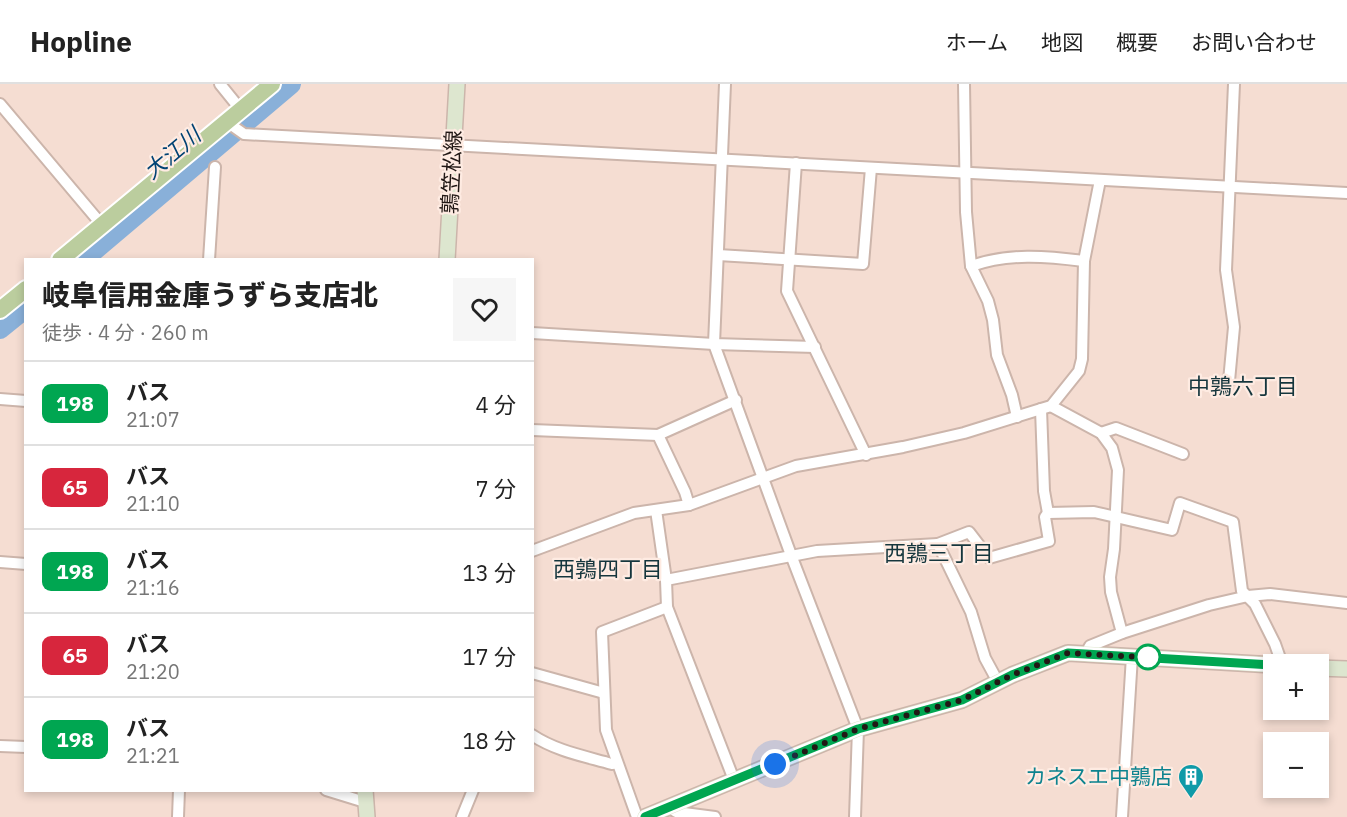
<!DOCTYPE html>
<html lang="ja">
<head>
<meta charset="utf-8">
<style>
  :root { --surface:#fff; --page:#f6f6f6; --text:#222; --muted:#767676; --line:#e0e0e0 }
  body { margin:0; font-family:"IBM Plex Sans","Noto Sans JP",sans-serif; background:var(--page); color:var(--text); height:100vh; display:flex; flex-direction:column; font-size:22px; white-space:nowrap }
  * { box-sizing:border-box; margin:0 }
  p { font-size:20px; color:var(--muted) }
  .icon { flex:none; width:33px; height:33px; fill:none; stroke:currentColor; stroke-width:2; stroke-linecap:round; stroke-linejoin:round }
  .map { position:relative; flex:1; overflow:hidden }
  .sheet { position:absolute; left:24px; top:174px; width:510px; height:534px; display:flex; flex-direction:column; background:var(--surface); border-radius:0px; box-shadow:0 3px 9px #0003 }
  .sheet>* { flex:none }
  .badge { padding:0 12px; border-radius:9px; font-size:21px; line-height:39px }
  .fabs { position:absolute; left:1263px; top:570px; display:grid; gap:12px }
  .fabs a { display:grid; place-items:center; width:66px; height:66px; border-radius:0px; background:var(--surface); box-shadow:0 3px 9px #0003; font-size:30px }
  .you { position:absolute; width:30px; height:30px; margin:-15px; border:4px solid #fff; border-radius:50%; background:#1a73e8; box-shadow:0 0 0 9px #1a73e833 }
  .map>.badge { position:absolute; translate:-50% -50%; box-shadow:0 0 0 3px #fff }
  .round { display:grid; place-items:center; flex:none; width:63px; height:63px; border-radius:0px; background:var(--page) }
  .head { display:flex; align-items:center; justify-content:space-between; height:102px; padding:0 18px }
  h1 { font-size:28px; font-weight:800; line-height:45px }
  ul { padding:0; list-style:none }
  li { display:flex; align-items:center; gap:18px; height:84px; padding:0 18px; border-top:2px solid var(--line) }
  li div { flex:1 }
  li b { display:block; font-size:22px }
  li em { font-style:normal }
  li .badge { min-width:66px; font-weight:700; text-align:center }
  header { display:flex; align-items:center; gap:36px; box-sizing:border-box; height:84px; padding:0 30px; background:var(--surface); border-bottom:2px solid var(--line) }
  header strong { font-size:28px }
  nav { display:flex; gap:33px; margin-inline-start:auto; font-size:21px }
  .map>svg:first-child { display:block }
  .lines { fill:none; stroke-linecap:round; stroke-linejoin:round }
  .river { stroke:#89b0d9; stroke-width:20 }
  .street-casing { stroke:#ccb5ab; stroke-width:14 }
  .secondary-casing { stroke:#ccb5ab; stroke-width:18 }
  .primary-casing { stroke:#fff; stroke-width:20 }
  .street { stroke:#fff; stroke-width:10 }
  .secondary { stroke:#dde6cf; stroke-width:15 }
  .primary { stroke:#bbcd9e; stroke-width:16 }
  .line-casing { stroke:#fff; stroke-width:14 }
  .line { stroke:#00a651; stroke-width:9 }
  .walk { stroke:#211815; stroke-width:6; stroke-dasharray:0 10.8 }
  .stop-dot { fill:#fff; stroke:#00a651; stroke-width:3 }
  .labels { text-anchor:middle; stroke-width:4.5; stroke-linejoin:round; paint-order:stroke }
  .street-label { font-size:21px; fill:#211815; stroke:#feebe2 }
  .culture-label { font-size:21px; fill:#0d838f; stroke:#feebe2; text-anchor:end }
  .water-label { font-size:22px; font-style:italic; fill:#014374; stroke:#feebe2 }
  .neighbourhood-label { font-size:22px; fill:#15363d; stroke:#feebe2 }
</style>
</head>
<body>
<header>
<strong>Hopline</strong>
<nav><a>ホーム</a><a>地図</a><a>概要</a><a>お問い合わせ</a></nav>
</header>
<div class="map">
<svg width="1347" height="733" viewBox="0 0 1347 733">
  <rect width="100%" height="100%" fill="#f5ddd2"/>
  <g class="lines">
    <g class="river">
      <polyline points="83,176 291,0"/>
      <polyline points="0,245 26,224"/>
    </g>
    <defs>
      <g id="street">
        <polyline points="220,0 241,26"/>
        <polyline points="725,0 714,260 791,471 858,645 855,733"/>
        <polyline points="964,0 966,128 971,182 988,217 993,236 997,271 1012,311 1017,333"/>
        <polyline points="0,20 102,141"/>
        <polyline points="227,38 244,50 1347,109"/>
        <polyline points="796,79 787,207 866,371"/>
        <polyline points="718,171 863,180 871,84"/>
        <polyline points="209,176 215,83"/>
        <path d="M971,182C1009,169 1045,172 1084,177"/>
        <polyline points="532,249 714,260 815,263"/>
        <polyline points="1229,297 1234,243 1226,186 1234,0"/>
        <polyline points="0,315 26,317"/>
        <polyline points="1051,322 1101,349 1112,364 1118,386 1114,465 1110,493 1111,508 1122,549"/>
        <polyline points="1041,325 1044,407 1048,429 1094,428 1172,446 1180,419 1233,438 1242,507 1255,520 1275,560 1282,580"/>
        <polyline points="532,346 658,351 736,316"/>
        <polyline points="1101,349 1116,344 1183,370"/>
        <polyline points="658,351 685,408 689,421"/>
        <polyline points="656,426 666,496 667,523 734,696"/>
        <polyline points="938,460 969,448 989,474 1049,457 1045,433 1048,429"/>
        <polyline points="532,467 634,429 689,421 796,382 903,363 964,349 1041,325 1051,322 1079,287 1082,275 1084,177 1100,96"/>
        <polyline points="0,478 26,480"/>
        <polyline points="666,496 817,467 938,460 971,528 985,574 998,598"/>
        <polyline points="1086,569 1090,562 1122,549 1209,521 1248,512 1270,510 1347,519"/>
        <polyline points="532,589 604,609"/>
        <path d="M532,651C556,667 584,672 612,680L617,679"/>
        <polyline points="0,662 26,663"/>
        <polyline points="326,706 365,718"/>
        <polyline points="669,723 676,728 715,733"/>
        <polyline points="178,733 179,706"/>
        <polyline points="462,733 473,706"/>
        <polyline points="637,733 606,646 602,548 667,523"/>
        <polyline points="1122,733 1132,572"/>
      </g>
      <g id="secondary">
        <polyline points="447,176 457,0"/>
        <polyline points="1318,584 1347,585"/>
        <polyline points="365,706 367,733"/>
        <polyline points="645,733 858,645 962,616 1012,591 1068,569 1274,581"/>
      </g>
      <g id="primary">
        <polyline points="60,176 272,0"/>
        <polyline points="0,226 26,205"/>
      </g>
    </defs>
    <use href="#street" class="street-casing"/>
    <use href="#secondary" class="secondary-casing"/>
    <use href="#primary" class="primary-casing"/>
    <use href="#street" class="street"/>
    <use href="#secondary" class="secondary"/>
    <use href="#primary" class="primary"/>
  </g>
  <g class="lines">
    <defs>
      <polyline id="line" points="645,733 858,645 962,616 1012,591 1068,569 1274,581"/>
    </defs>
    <use href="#line" class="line-casing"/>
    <use href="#line" class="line"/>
    <polyline class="walk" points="775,680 858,645 962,616 1012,591 1068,569 1156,574 1148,573"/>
  </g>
  <defs>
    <symbol id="building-pin" viewBox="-11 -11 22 30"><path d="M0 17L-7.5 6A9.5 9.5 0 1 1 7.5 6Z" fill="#0f9aa8" stroke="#feebe2"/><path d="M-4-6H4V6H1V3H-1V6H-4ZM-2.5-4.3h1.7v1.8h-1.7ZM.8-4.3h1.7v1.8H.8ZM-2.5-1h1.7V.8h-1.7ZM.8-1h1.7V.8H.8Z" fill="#fff"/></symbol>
  </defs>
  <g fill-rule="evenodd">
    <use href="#building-pin" x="1176" y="678" width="30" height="40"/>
  </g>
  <circle class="stop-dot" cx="1148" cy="573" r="12"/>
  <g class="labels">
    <g class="street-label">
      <text transform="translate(452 88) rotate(-87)" y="7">鶉笠松線</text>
    </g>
    <g class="culture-label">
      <text x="1172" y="700">カネスエ中鶉店</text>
    </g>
    <g class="water-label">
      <text transform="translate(172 69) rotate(-40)" y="8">大江川</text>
    </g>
    <g class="neighbourhood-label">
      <text x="1243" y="310">中鶉六丁目</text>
      <text x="939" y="477">西鶉三丁目</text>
      <text x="608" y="493">西鶉四丁目</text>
    </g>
  </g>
</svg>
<div class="fabs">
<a>+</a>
<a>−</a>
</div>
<div class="you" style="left:775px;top:680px"></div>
<section class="sheet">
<div class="head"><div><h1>岐阜信用金庫うずら支店北</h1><p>徒歩 · 4 分 · 260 m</p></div><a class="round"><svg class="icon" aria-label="heart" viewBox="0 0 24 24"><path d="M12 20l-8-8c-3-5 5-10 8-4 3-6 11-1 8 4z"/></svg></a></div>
<ul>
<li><span class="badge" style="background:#00a651;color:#fff">198</span><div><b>バス</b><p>21:07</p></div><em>4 分</em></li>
<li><span class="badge" style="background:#d7263d;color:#fff">65</span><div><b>バス</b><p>21:10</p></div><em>7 分</em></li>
<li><span class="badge" style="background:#00a651;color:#fff">198</span><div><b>バス</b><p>21:16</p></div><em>13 分</em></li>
<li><span class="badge" style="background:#d7263d;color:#fff">65</span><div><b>バス</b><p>21:20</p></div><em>17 分</em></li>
<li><span class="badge" style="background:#00a651;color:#fff">198</span><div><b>バス</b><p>21:21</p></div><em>18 分</em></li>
</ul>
</section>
</div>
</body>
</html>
